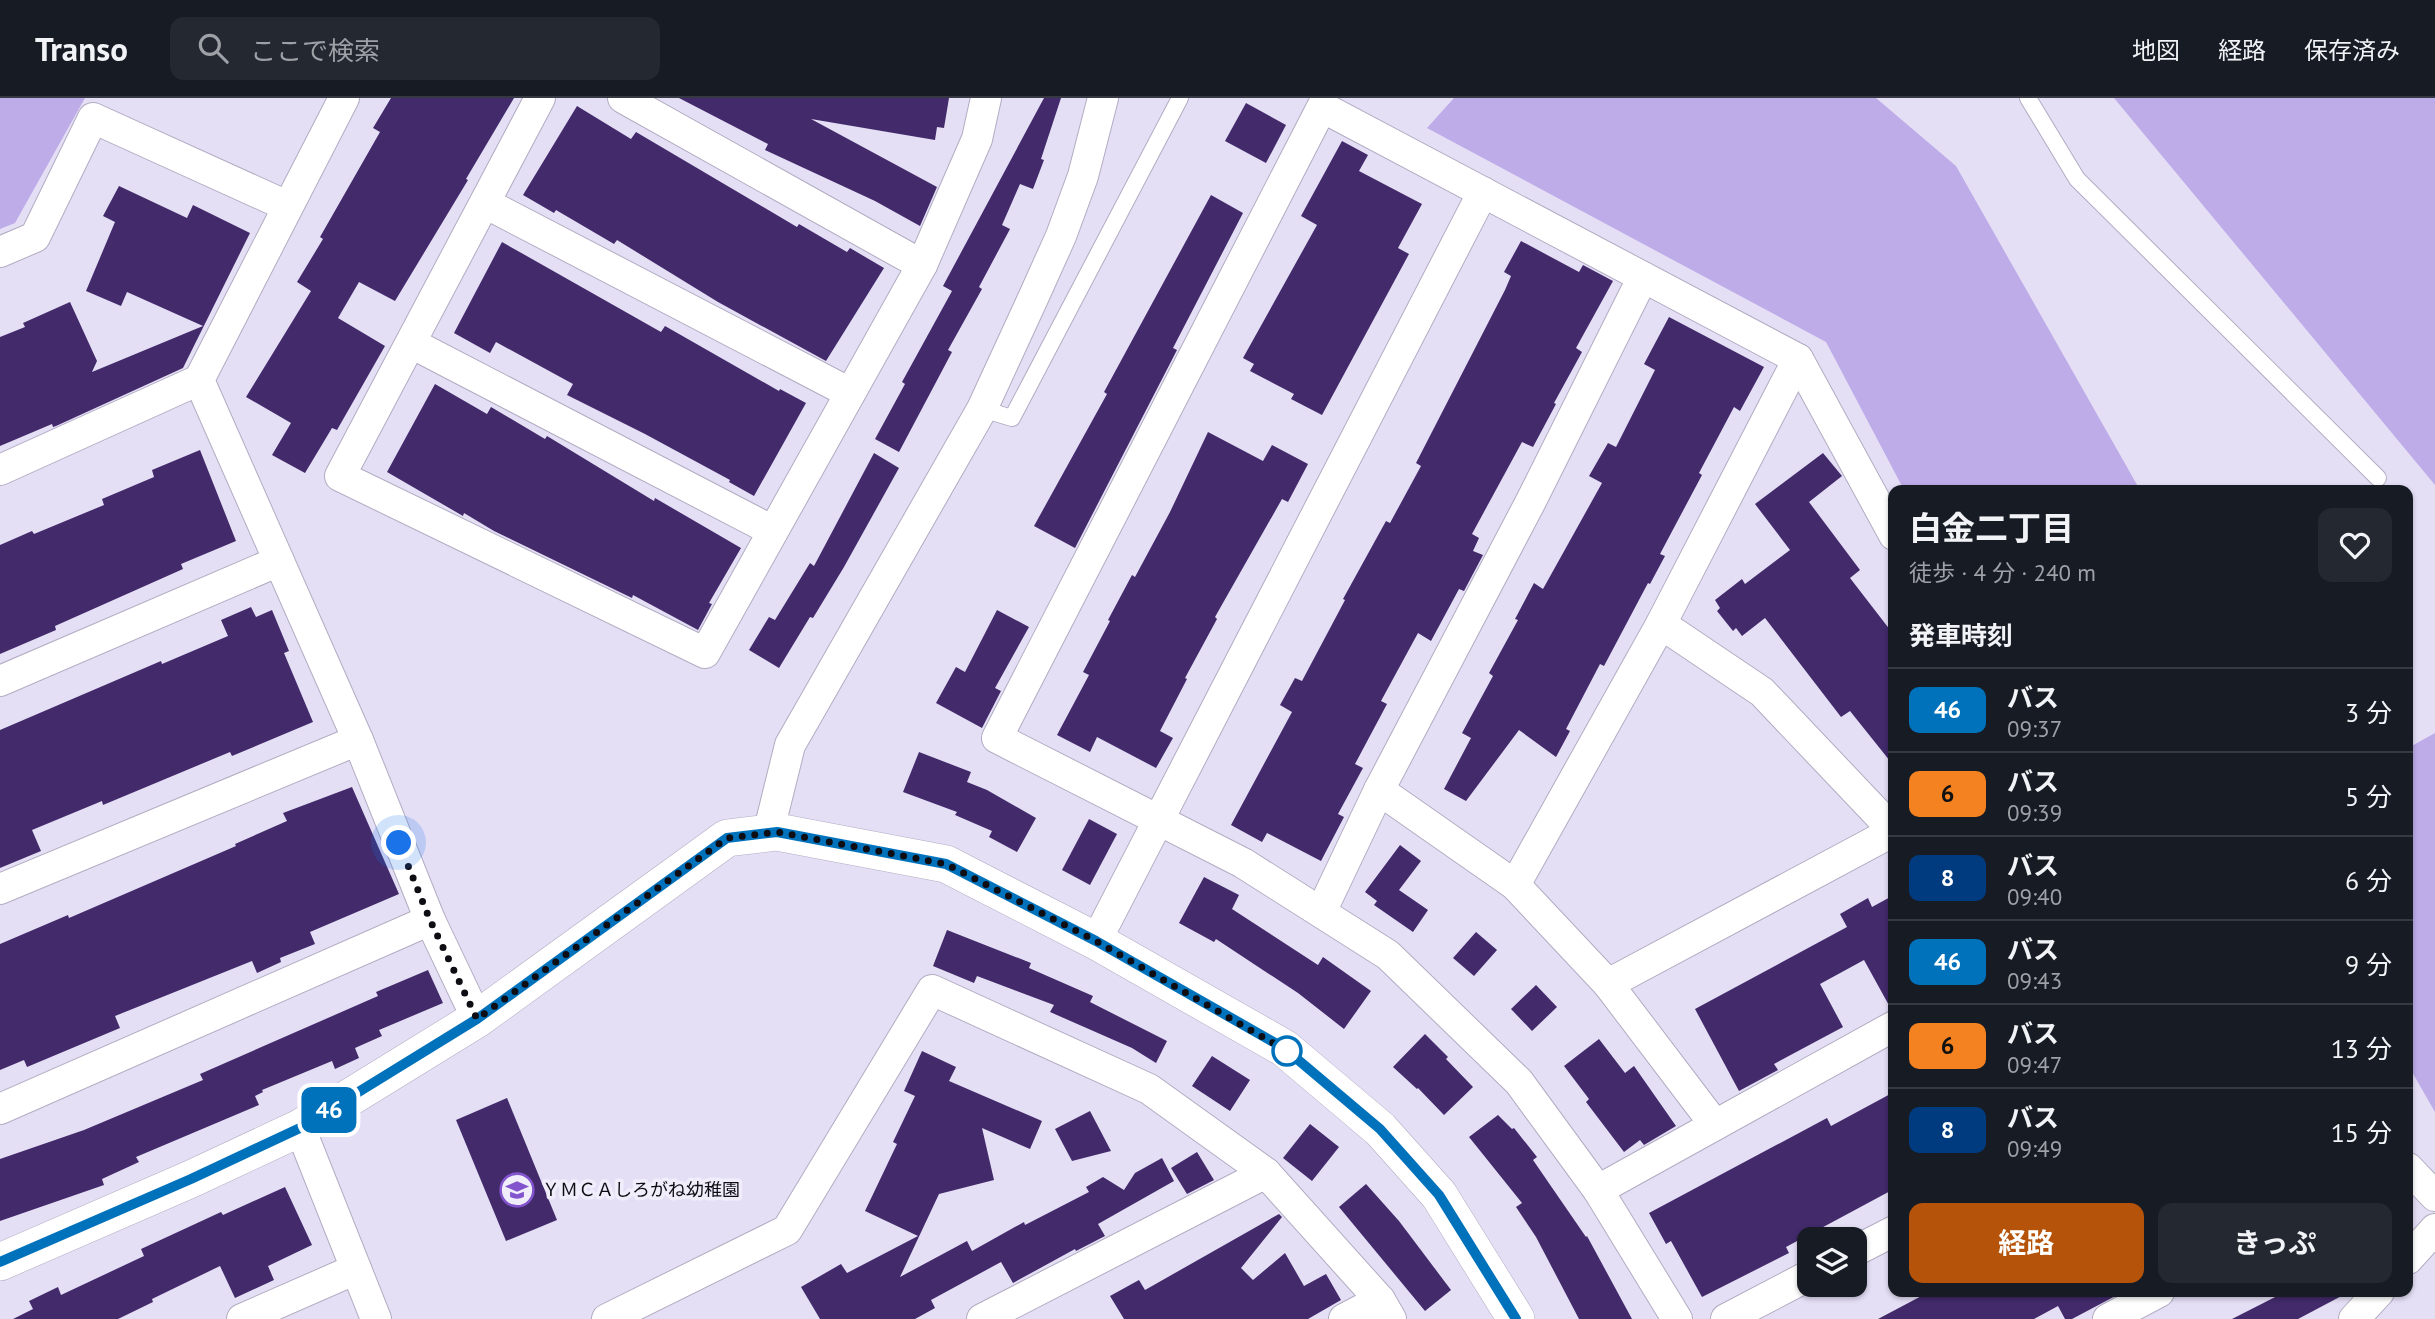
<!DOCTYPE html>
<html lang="ja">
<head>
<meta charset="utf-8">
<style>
  :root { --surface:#171b24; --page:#242831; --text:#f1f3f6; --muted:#9ea1a6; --line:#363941; --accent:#b45309 }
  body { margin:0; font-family:"PT Sans","Noto Sans JP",sans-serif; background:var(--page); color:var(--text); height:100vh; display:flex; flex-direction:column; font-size:26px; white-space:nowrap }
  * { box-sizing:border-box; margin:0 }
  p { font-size:23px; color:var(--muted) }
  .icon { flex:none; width:38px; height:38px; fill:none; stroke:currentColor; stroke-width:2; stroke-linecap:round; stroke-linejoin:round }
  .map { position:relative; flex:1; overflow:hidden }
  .side { position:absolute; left:1888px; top:387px; width:525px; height:812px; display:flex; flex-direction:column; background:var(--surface); border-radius:14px; box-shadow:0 2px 5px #0004 }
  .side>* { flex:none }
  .badge { padding:0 14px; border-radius:10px; font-size:24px; line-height:46px }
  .controls { position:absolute; left:1797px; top:1129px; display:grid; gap:14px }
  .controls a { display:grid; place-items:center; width:70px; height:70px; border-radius:14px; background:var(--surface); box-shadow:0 2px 5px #0004; font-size:35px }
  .you { position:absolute; width:35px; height:35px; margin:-18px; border:5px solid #fff; border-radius:50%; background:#1a73e8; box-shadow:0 0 0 10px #1a73e833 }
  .map>.badge { position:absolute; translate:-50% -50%; box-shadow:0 0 0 4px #fff }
  h2 { padding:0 21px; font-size:26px; line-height:63px }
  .round { display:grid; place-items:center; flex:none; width:74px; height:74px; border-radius:14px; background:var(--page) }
  .head { display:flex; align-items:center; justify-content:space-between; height:119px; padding:0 21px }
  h1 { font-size:33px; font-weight:700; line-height:52px }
  .primary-button { display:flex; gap:14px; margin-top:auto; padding:14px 21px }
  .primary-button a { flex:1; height:80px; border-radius:14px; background:var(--accent); color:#fff; font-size:28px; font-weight:700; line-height:80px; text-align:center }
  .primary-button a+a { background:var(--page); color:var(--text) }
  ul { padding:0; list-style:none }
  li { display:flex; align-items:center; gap:21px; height:84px; padding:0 21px; border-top:2px solid var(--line) }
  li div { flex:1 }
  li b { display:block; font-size:26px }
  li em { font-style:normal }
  li .badge { min-width:77px; font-weight:700; text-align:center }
  header { display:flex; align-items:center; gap:42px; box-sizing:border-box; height:98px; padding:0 35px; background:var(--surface); border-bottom:2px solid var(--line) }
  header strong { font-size:33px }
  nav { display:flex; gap:38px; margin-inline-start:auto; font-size:24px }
  .search { width:490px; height:63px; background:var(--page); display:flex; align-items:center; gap:18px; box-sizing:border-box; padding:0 24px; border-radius:14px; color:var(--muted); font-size:26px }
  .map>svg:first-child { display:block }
  .green { fill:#bdace8 }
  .building { fill:#422a6b }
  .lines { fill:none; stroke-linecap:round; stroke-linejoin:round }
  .service-casing { stroke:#b2acc2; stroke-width:18 }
  .minor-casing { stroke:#b2acc2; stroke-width:32 }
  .tertiary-casing { stroke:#b2acc2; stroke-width:38 }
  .service { stroke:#fff; stroke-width:16 }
  .minor { stroke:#fff; stroke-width:30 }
  .tertiary { stroke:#fff; stroke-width:37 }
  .line-casing { stroke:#fff; stroke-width:16 }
  .line { stroke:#0072bc; stroke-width:10 }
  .walk { stroke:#0f0d14; stroke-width:7; stroke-dasharray:0 12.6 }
  .stop-dot { fill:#fff; stroke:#0072bc; stroke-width:3.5 }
  .labels { text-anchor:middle; stroke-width:7; stroke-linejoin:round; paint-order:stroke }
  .poi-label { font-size:18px; fill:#0f0d14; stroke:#f1eefc; text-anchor:start }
</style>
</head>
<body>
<header>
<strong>Transo</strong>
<div class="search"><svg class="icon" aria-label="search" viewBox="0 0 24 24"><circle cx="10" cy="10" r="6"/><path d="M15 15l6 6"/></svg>ここで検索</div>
<nav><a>地図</a><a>経路</a><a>保存済み</a></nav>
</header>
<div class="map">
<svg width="2435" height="1221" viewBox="0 0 2435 1221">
  <rect width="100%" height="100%" fill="#e5dff6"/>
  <g class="green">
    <polygon points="0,0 85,0 15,125 0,131"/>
    <polygon points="1454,0 1876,0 1956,68 2140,392 1904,392 1826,244 1427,30"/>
    <polygon points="2114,0 2435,0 2435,387"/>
    <polygon points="2435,635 2435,1014 2408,967 2408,650"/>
  </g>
  <g class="building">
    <polygon points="391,0 514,0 466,81 468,82 395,203 359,184 338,220 385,248 337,332 332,330 305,375 272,357 291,325 246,299 311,193 297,184 323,141 320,139 380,34 373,30"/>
    <polygon points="679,0 949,0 944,30 937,29 935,42 811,21 937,89 920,128 875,103 765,52 768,46"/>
    <polygon points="1044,0 1061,0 1041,61 1044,62 1033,91 1020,86 1002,127 1010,131 979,189 982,191 948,252 952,254 899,354 875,341 905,286 902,284 952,193 943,188"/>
    <polygon points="1246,5 1286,27 1266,65 1225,43"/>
    <polygon points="577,8 631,41 636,34 797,129 799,126 847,154 850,150 884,170 826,263 718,204 617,142 614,146 556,112 554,115 523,97"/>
    <polygon points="1342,43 1368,57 1359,73 1422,106 1398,150 1409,156 1322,317 1291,301 1294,296 1250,273 1254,266 1243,260 1317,127 1301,118"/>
    <polygon points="119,88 187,120 193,107 250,135 183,270 56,328 53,329 52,326 0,348 0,239 25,229 23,225 70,204 97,263 92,274 203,228 127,194 121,208 86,193 115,124 103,118"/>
    <polygon points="1211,97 1243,115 1173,250 1177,252 1075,450 1034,428 1107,296 1104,294"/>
    <polygon points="1521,143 1579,174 1583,167 1613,183 1576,250 1582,254 1554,305 1556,306 1533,349 1522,344 1472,436 1479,440 1473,453 1483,457 1464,493 1459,491 1431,543 1418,535 1381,603 1387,606 1355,666 1363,670 1338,716 1344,719 1321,763 1267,735 1262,744 1231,727 1292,614 1280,607 1295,580 1302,583 1345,502 1343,501 1386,423 1390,425 1421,368 1416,365 1505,192 1511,178 1504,174"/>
    <polygon points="502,144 661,234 665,228 779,293 780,291 806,305 754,398 729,384 730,382 645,336 567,297 573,286 496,244 490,255 454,235"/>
    <polygon points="1669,219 1764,269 1740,313 1734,309 1699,375 1702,377 1660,456 1665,458 1650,486 1648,485 1604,568 1600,566 1566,631 1570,633 1556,659 1519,632 1466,703 1444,691 1471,640 1462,635 1493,578 1489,575 1518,522 1515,521 1534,485 1543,491 1602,385 1589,378 1608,345 1616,349 1655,272 1644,266"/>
    <polygon points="435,286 487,316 491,309 545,341 547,338 654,403 655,400 741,450 709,505 712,506 698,532 633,497 632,500 494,433 464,415 463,418 387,374"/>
    <polygon points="1208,334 1263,363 1272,347 1308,366 1288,404 1282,401 1215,519 1217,521 1185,580 1187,581 1160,633 1173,640 1156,670 1097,639 1090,654 1057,637 1089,577 1083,574 1110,523 1108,522 1132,477 1135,479 1170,414"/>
    <polygon points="200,352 236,443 181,466 183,471 55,528 56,532 0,556 0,447 32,433 34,436 104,407 102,401 154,379 152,372"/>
    <polygon points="874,355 899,370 844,469 813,520 810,519 779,570 749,552 769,519 775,522 810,465 814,468"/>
    <polygon points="1823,355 1842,378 1809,404 1860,472 1850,480 1894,537 1894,668 1850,613 1841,619 1765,520 1742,538 1736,530 1733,533 1717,513 1720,510 1715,502 1742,481 1745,486 1790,452 1755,406"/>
    <polygon points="251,509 256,519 272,512 289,553 284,555 313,624 232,658 230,654 103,707 102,703 32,732 41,753 0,770 0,632 161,563 162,566 228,538 221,522"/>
    <polygon points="997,512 1029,529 995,590 1001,593 982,630 936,605 956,569 965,574"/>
    <polygon points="919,654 971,674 967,684 987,692 1036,720 1017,754 989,739 992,733 955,717 957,714 903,694"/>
    <polygon points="352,689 399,796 310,834 315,846 280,860 281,864 257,875 252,863 115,918 120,930 27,969 24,962 0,972 0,846 68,817 69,820 236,748 235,746 287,723 283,715"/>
    <polygon points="1089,721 1117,736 1090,787 1062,772"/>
    <polygon points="1400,747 1421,763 1399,792 1428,812 1413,834 1374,807 1377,803 1365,794"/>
    <polygon points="1204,779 1239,797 1232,811 1318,867 1323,859 1371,893 1344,931 1298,895 1216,841 1214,844 1179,825"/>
    <polygon points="1894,797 1894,911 1891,911 1864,862 1820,886 1843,929 1774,966 1778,972 1739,993 1695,911 1847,829 1840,816 1868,800 1872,809"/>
    <polygon points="947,832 1031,865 1029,870 1093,898 1090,904 1167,943 1156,965 1132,950 1050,914 1054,907 977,878 974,885 933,868"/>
    <polygon points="1476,834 1497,852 1474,878 1453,860"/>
    <polygon points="428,872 443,905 379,932 382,938 355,950 359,960 335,971 332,963 262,992 263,994 255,998 259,1007 136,1059 139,1064 102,1081 104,1087 0,1123 0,1061 84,1032 203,982 200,976 378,898 376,894"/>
    <polygon points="1536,887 1557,909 1532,933 1511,911"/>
    <polygon points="1425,936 1448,959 1446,961 1473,989 1444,1017 1418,990 1417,991 1393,969"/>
    <polygon points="1599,941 1625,975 1634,968 1676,1028 1644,1047 1640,1042 1624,1054 1586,1004 1589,1001 1564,968"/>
    <polygon points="922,953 956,969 949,983 1042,1023 1030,1051 982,1030 994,1082 939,1096 900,1179 967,1143 972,1153 1024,1124 1025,1127 1089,1094 1086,1089 1103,1079 1124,1092 1135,1075 1162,1060 1174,1083 1098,1126 1105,1138 1076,1153 1075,1151 1013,1185 1001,1164 931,1202 935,1210 915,1221 820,1221 801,1189 841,1166 847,1175 918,1138 865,1113 897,1046 893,1044 915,998 904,993"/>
    <polygon points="1212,958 1250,982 1230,1013 1192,988"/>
    <polygon points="1894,994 1894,1091 1786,1149 1789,1155 1702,1199 1671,1143 1666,1146 1649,1115 1827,1020 1831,1028"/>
    <polygon points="507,1000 557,1122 506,1143 456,1022"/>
    <polygon points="1090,1013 1111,1053 1072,1063 1055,1031"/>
    <polygon points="1498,1017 1512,1031 1514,1030 1537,1059 1533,1062 1586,1139 1587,1138 1632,1221 1579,1221 1536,1139 1516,1109 1522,1105 1469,1039"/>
    <polygon points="1310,1026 1339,1049 1312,1083 1283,1060"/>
    <polygon points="1197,1054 1214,1082 1187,1096 1171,1070"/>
    <polygon points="1366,1086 1399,1123 1451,1192 1425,1213 1339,1109"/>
    <polygon points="285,1089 312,1147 268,1168 274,1182 235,1200 220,1168 152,1201 153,1204 118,1221 13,1221 33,1211 29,1203 58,1189 61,1197 144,1158 141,1151 221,1114 223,1117"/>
    <polygon points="1279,1116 1282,1119 1241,1170 1253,1182 1285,1155 1304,1188 1326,1176 1341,1202 1308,1221 1124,1221 1110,1198 1139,1182 1145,1192"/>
    <polygon points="1929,1194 2123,1194 2072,1221 2065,1221 2058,1208 2034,1221 1878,1221"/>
    <polygon points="2285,1194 2349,1194 2298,1221 2232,1221"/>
  </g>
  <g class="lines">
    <defs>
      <g id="service">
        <polyline points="2028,0 2077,81 2378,380"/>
        <polyline points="982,311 1012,320 1180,0"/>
      </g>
      <g id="minor">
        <polyline points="344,0 199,282 358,642 430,822 477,921"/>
        <polyline points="540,0 340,378 705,555 922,167 977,41 986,0"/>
        <polyline points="623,0 922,167"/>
        <polyline points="485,105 850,295"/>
        <polyline points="0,154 35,139 93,20 287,108"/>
        <polyline points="411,245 773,433"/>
        <polyline points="0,372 199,282"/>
        <polyline points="1661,526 1762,594 1894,733"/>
        <polyline points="0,583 279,463"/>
        <polyline points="1379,692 1531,403 1643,179"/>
        <polyline points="768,736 790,647 982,311 1034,198 1061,138 1083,78 1103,0"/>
        <polyline points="1515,787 1661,526 1798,261"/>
        <polyline points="0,791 358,642"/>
        <polyline points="1321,814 1379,692 1515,787 1608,886 1715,1027"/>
        <polyline points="1096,843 1483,94"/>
        <polyline points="1608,886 1894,733"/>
        <polyline points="0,1011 430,822"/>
        <polyline points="300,1030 376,1221"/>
        <polyline points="2408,1070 2435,1098"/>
        <polyline points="1598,1092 1894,928"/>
        <polyline points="1855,1153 1894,1133"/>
        <polyline points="2408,1161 2435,1131"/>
        <polyline points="242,1221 356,1171"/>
        <polyline points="607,1221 787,1132 932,892 1149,991 1266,1075 1380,1202 1391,1221"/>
        <polyline points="982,1221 1266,1075"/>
        <polyline points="1344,1221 1380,1202"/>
        <polyline points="1677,1221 1598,1092 1519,984 1388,857 1243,765 997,640 1322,9 1798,261 1894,437"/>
        <polyline points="1726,1221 1810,1177"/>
        <polyline points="2108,1221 2159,1194"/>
        <polyline points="2354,1221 2379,1194"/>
      </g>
      <polyline id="tertiary" points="0,1164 191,1081 300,1030 477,921 727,740 777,734 946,766 1096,843 1284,950 1380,1031 1439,1097 1516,1221"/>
    </defs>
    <use href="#service" class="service-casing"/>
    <use href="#minor" class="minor-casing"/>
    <use href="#tertiary" class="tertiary-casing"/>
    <use href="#service" class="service"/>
    <use href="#minor" class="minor"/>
    <use href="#tertiary" class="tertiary"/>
  </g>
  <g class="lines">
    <defs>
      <polyline id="line" points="0,1164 191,1081 300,1030 477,921 727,740 777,734 946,766 1096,843 1284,950 1380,1031 1439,1097 1516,1221"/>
    </defs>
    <use href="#line" class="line-casing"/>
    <use href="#line" class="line"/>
    <polyline class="walk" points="399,745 430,822 477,921 727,740 777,734 946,766 1096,843 1287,953"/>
  </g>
  <defs>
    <symbol id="school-ring" viewBox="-11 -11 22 22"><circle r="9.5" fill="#f1eefc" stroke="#8254cd" stroke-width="1.5"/><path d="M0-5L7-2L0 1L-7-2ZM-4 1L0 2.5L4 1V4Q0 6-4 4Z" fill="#8254cd"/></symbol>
  </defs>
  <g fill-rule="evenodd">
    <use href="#school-ring" x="498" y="1073" width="38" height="38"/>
  </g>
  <circle class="stop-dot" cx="1287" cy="953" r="14"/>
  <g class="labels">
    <g class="poi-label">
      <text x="542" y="1098">ＹＭＣＡしろがね幼稚園</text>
    </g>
  </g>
</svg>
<div class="controls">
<a><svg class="icon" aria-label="layers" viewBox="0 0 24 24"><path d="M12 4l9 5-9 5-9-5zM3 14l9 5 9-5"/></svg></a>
</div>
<div class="you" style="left:399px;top:745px"></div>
<b class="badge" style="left:329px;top:1012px;background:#0072bc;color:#fff">46</b>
<section class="side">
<div class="head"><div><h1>白金二丁目</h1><p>徒歩 · 4 分 · 240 m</p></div><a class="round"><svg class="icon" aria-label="heart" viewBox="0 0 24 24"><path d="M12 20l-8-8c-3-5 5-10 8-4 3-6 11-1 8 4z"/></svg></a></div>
<h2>発車時刻</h2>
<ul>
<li><span class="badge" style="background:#0072bc;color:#fff">46</span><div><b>バス</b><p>09:37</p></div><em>3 分</em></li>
<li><span class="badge" style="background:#f58220;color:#111">6</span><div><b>バス</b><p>09:39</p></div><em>5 分</em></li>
<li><span class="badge" style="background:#003b80;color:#fff">8</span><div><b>バス</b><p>09:40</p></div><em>6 分</em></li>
<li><span class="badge" style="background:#0072bc;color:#fff">46</span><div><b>バス</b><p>09:43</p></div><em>9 分</em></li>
<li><span class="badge" style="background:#f58220;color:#111">6</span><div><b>バス</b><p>09:47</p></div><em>13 分</em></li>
<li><span class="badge" style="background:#003b80;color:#fff">8</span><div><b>バス</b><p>09:49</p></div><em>15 分</em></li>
</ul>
<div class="primary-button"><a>経路</a><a>きっぷ</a></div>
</section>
</div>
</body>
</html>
